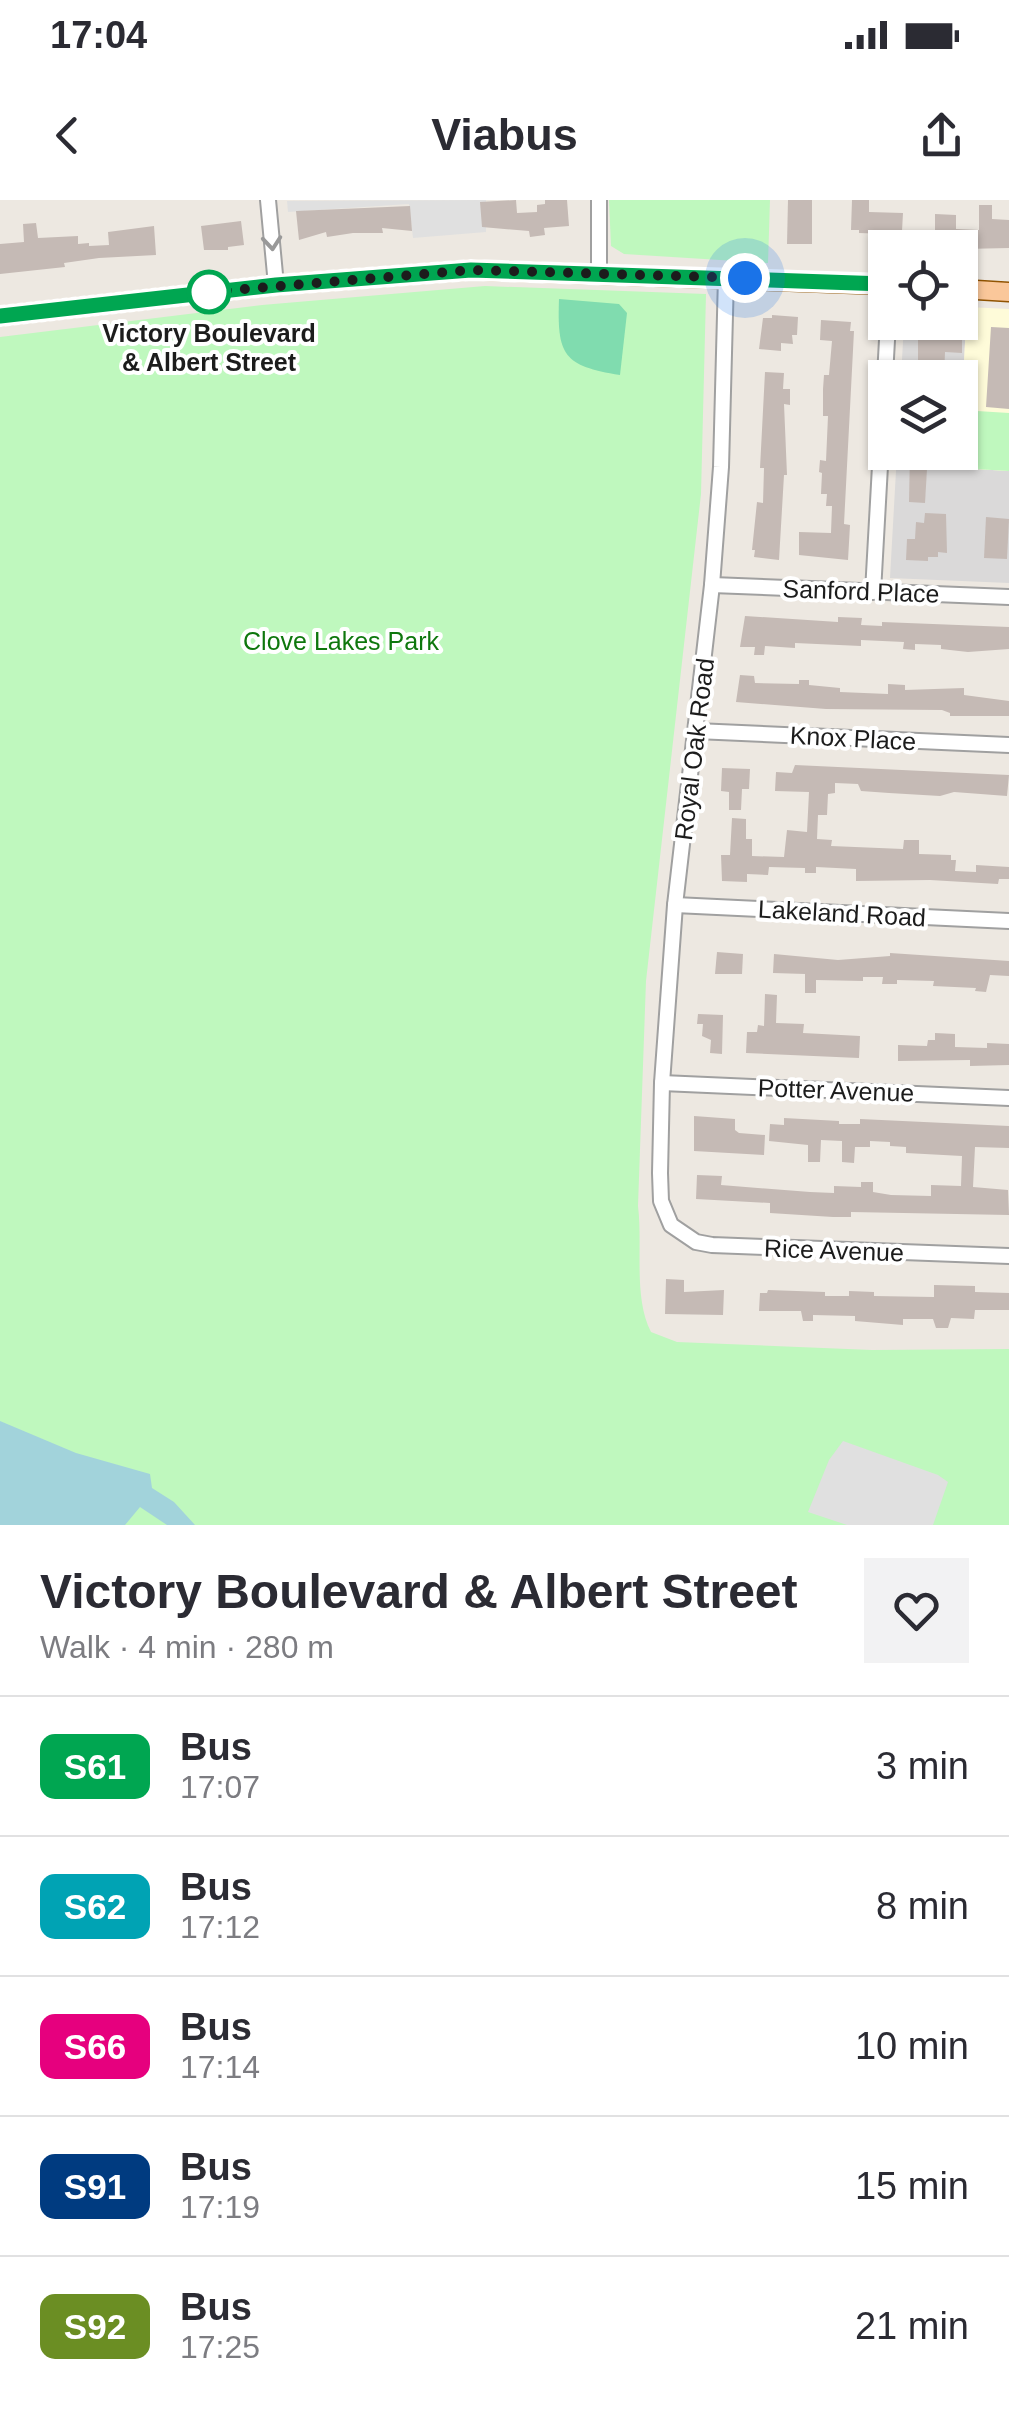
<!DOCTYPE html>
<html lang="en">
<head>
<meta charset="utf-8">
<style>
  :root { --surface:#fff; --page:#f2f2f3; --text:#2b2b33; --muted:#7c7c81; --line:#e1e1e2 }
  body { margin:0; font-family:Helvetica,sans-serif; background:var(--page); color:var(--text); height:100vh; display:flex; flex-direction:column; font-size:38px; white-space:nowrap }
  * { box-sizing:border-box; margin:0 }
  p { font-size:32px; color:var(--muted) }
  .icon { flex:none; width:55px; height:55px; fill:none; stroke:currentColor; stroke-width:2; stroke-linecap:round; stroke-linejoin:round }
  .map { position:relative; height:1325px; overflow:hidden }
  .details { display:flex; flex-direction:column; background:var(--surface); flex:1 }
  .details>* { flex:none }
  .badge { padding:0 20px; border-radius:15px; font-size:35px; line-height:65px }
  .fabs { position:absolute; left:868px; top:30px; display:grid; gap:20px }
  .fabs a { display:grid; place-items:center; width:110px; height:110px; border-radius:0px; background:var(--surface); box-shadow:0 2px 8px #0004; font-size:50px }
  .you { position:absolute; width:50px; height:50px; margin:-25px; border:8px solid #fff; border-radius:50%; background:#1a73e8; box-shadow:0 0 0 15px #1a73e833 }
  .map>.badge { position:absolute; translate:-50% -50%; box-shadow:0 0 0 5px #fff }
  .round { display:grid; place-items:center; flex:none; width:105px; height:105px; border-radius:0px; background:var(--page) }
  .headline { display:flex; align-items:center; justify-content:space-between; height:170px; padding:0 40px }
  h1 { font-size:48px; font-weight:600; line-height:75px }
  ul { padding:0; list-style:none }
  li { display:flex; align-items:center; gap:30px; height:140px; padding:0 40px; border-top:2px solid var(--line) }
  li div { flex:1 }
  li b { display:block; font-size:38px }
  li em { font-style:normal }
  li .badge { min-width:110px; font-weight:700; text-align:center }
  .status { display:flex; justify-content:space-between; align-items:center; height:70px; padding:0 50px; background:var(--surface); direction:ltr }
  .status svg { height:28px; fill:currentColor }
  header { display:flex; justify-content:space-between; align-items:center; height:130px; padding:0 40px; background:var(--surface); font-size:45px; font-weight:600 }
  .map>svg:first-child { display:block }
  .residential { fill:#dad9d9 }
  .education { fill:#fefbd9 }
  .park { fill:#bff8be }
  .pitch { fill:#80dcaf }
  .parking { fill:#e0e0e0 }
  .water { fill:#a2d3db }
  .building { fill:#c5bab5 }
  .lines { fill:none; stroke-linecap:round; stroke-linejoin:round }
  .minor-casing { stroke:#a0a0a0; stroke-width:18 }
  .major-casing { stroke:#915402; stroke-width:21 }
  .minor { stroke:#fff; stroke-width:14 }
  .major { stroke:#fac79a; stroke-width:18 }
  .oneway { stroke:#999 }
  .line-casing { stroke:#fff; stroke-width:22 }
  .line { stroke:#00a651; stroke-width:15 }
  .walk { stroke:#1c1c1c; stroke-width:10; stroke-dasharray:0 18 }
  .stop-dot { fill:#fff; stroke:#00a651; stroke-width:5 }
  .labels { text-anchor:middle; stroke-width:8; stroke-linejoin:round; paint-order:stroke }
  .stop-label { font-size:25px; font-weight:bold; fill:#1c1c1c; stroke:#fff }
  .street-label { font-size:25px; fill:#1c1c1c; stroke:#fff }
  .park-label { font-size:25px; fill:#0e770d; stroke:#fff }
</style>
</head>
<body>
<div class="status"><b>17:04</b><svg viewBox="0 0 49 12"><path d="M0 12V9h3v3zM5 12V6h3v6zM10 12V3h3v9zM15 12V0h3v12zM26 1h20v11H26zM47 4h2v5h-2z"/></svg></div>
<header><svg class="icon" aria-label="back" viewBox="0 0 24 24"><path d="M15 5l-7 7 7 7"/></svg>Viabus<svg class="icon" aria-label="share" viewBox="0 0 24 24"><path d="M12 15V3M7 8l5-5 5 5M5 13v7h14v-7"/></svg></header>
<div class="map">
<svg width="1009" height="1325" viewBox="0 0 1009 1325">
  <rect width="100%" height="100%" fill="#ede8e1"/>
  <g class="residential">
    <polygon points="960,106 967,107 960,233 960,178 901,178 904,123 960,122"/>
    <polygon points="897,253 959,253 959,268 1009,271 1009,383 890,378"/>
  </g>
  <polygon class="education" points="967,107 1009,109 1009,271 958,268"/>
  <g class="park">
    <polygon points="609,0 770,0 768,63 624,54 611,46"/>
    <path d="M485,86L706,94L701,294L646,781L638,1006C643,1046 633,1097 651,1132L677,1142L872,1150L1009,1149V1325H0V137L262,105Z"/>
    <polygon points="961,210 1009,213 1009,271 958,268"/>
  </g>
  <path class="pitch" d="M559,99L619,104L627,113L620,175C563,166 557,155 559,99Z"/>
  <g class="parking">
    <polygon points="486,0 486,32 413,38 409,4 288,12 287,1"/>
    <polygon points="843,1241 938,1275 948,1282 933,1325 847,1325 808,1312 829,1260"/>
  </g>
  <polygon class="water" points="0,1221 76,1253 150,1274 152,1288 174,1302 195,1325 167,1325 140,1307 125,1325 0,1325"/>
  <g class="building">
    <polygon points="516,0 517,13 537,12 537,5 545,4 545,0 567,0 569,26 544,28 545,35 530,37 529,31 482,27 480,2"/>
    <polygon points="788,0 812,0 812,44 787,44"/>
    <polygon points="852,0 869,0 869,12 903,13 902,31 935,31 935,14 956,15 956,29 979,30 979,5 992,5 992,19 1009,20 1009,48 964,49 964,45 929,44 929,48 917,48 894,44 895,41 886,41 886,34 859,33 859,30 851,30"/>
    <polygon points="410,6 412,31 382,28 383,33 353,33 327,37 326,32 299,40 296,11"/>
    <polygon points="241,21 244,45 228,47 228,50 204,50 201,26"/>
    <polygon points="36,23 38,38 78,36 78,44 89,43 89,46 109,45 108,32 154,26 156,55 99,58 64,63 65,67 0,74 0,44 24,42 23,24"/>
    <polygon points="772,115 798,117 797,135 792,135 793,144 781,143 781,151 759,149 763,118 772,118"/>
    <polygon points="821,120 851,122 850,131 854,131 844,324 850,325 848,360 799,355 799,332 831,333 832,306 826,306 827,294 821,294 822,273 819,272 820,260 826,261 828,216 823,216 823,189 824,175 829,175 832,141 820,140"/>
    <polygon points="918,123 962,129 962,153 945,152 944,178 914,176 914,164 918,164"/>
    <polygon points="991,127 1009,128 1009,209 986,207"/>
    <polygon points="765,172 784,173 783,189 790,189 790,205 784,204 787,275 784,275 779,360 754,357 755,350 752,350 757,302 763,303 764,268 760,268"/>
    <polygon points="910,252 928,252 925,303 909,302"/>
    <polygon points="925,313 946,314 947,353 938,352 938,357 928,357 928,361 906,360 907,339 915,339 916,322 924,323"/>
    <polygon points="986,317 1009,319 1007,359 984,358"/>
    <polygon points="745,416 838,422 838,417 862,418 861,425 882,426 882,422 1009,427 1009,449 968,452 941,449 941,445 915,444 915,450 903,449 904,442 861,440 861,446 795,443 795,448 765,446 764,455 754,455 755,447 740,447"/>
    <polygon points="740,475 754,476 755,483 799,484 799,480 809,480 809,485 840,488 840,492 888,494 888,484 905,485 905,490 964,488 964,495 1009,501 1009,516 950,516 950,513 942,510 826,509 736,502"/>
    <polygon points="795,565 1009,575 1007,596 954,592 940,596 889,593 861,591 858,584 835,583 835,593 828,594 827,615 818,615 817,639 832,640 831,646 903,649 904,640 919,640 919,654 951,655 951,660 956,660 955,671 976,672 976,665 1009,667 1009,679 999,679 998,684 930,680 856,681 856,669 816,667 816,673 805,673 805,668 769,667 768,675 747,674 747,682 722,681 721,655 730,655 732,618 746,619 746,639 752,639 752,656 784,657 787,630 807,632 809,592 775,591 776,572 792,573"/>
    <polygon points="722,568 750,569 749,589 742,589 741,610 729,610 729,592 721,591"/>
    <polygon points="717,752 743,754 742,774 715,774"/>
    <polygon points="890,753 1009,761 1009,776 990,775 986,792 975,791 976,788 933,786 934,781 897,780 897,784 882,784 883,777 863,777 863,781 816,780 816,793 805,793 805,774 773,773 774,754 838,760 890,756"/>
    <polygon points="765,794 777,795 776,823 804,824 803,833 860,836 859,858 746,853 747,832 757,832 758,825 764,826"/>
    <polygon points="698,814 723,815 722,854 710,853 711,840 702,836 703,824 697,824"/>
    <polygon points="935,833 955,834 955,847 987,848 987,843 1009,844 1009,865 970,866 970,860 898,861 898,845 927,846 928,840 935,840"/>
    <polygon points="694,916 735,919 735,930 739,933 765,935 764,955 694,951"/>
    <polygon points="784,918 839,921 839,924 860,924 860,919 1009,926 1009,948 975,947 973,987 1008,990 1009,1015 851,1012 851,1017 833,1017 770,1013 770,1003 696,999 697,975 722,976 721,985 810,992 834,993 834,986 861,987 861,982 873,982 873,992 891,995 931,996 931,985 961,986 962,956 906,953 906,947 890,946 890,942 870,941 870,947 855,947 854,963 842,962 842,941 821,940 820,962 808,962 808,945 769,941 770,924 784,925"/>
    <polygon points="666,1079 684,1080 684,1092 724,1090 723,1115 665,1114"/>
    <polygon points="934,1085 975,1086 975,1092 1009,1093 1009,1110 975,1110 974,1119 951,1118 948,1128 936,1128 933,1119 903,1119 903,1125 855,1121 855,1116 813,1115 813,1121 803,1121 801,1111 759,1111 760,1093 767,1093 768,1090 825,1092 825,1096 849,1096 849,1091 874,1092 874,1096 934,1097"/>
  </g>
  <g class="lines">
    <defs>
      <g id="minor">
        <polyline points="268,0 276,85"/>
        <polyline points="599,0 599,73"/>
        <polyline points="726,77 721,267 712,385 675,705 662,883 660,973 661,1001 671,1025 696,1042 712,1045 1009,1056"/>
        <polyline points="712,385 1009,397"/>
        <polyline points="873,392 888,122"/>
        <polyline points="696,531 1009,545"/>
        <polyline points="675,705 1009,721"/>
        <polyline points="662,883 1009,898"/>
      </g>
      <g id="major">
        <polyline points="960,89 1009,92"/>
        <polyline points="0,116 276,85 471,70 885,85"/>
      </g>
    </defs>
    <use href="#minor" class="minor-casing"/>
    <use href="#major" class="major-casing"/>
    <use href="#minor" class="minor"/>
    <use href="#major" class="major"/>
  </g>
  <defs><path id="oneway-chevron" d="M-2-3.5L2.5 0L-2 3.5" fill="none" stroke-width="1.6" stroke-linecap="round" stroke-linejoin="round" transform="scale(2.5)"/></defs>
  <use class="oneway" href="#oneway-chevron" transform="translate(272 43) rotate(85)"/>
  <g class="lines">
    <defs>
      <polyline id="line" points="0,116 276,85 471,70 885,84"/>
    </defs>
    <use href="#line" class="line-casing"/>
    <use href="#line" class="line"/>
    <polyline class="walk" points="209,92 471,70 745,78"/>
  </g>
  <circle class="stop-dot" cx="209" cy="92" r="20"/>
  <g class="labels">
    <g class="stop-label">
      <text x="209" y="142">Victory Boulevard<tspan x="209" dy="29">&amp; Albert Street</tspan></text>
    </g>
    <g class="street-label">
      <text transform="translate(861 391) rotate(2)" y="9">Sanford Place</text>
      <text transform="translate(853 538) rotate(3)" y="9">Knox Place</text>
      <text transform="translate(694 549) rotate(-83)" y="9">Royal Oak Road</text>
      <text transform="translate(842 713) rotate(3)" y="9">Lakeland Road</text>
      <text transform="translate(836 890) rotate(2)" y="9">Potter Avenue</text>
      <text transform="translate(834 1050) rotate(2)" y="9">Rice Avenue</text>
    </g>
    <g class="park-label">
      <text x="341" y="450">Clove Lakes Park</text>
    </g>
  </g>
</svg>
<div class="fabs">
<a><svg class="icon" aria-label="locate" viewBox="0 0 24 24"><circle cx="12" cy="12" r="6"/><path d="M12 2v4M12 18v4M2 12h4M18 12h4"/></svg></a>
<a><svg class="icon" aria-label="layers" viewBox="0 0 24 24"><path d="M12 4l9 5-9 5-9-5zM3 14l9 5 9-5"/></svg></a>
</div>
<div class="you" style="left:745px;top:78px"></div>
</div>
<section class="details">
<div class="headline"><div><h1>Victory Boulevard &amp; Albert Street</h1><p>Walk · 4 min · 280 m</p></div><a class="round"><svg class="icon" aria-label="heart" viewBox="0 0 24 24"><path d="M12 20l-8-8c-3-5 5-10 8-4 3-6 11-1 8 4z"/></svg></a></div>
<ul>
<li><span class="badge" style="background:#00a651;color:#fff">S61</span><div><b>Bus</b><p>17:07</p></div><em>3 min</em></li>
<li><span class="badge" style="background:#00a3b4;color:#fff">S62</span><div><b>Bus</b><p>17:12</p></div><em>8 min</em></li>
<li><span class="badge" style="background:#e6007e;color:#fff">S66</span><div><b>Bus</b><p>17:14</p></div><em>10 min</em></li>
<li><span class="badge" style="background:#003b80;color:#fff">S91</span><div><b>Bus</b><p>17:19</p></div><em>15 min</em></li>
<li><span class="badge" style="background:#6b8e23;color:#fff">S92</span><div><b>Bus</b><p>17:25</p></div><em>21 min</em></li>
</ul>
</section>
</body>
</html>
